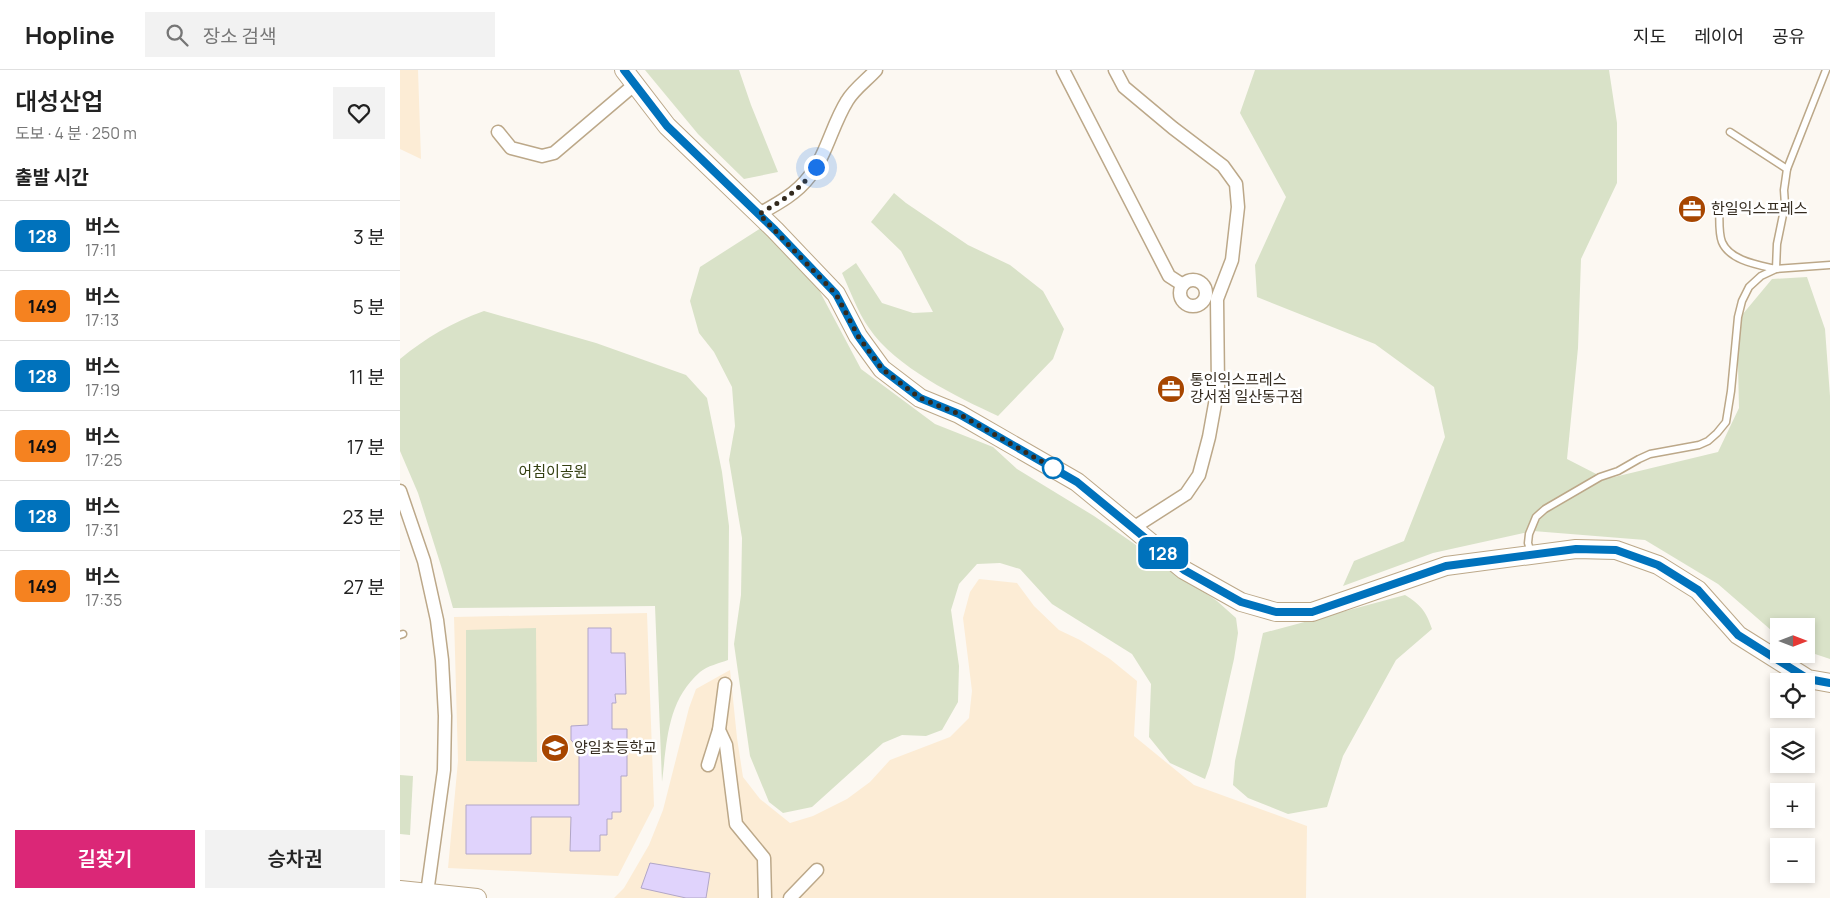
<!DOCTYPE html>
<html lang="ko">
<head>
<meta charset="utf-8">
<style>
  :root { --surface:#fff; --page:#f2f2f2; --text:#222; --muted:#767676; --line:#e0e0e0; --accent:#db2777 }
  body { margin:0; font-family:Manrope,"Noto Sans KR",sans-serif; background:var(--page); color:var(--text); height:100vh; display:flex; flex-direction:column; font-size:19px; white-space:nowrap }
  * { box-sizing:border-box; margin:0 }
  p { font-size:16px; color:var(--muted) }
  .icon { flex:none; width:28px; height:28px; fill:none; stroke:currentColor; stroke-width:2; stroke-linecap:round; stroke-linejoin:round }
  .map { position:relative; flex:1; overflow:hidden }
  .panel { display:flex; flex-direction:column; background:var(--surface); width:400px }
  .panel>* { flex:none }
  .badge { padding:0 10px; border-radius:8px; font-size:18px; line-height:32px }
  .needle { width:32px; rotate:90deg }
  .fabs { position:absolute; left:1370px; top:548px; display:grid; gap:10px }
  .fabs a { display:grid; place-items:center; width:45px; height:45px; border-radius:0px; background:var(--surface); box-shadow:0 2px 8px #0003; font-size:25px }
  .you { position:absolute; width:25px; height:25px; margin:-12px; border:4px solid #fff; border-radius:50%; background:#1a73e8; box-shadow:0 0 0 8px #1a73e833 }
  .map>.badge { position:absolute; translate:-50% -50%; box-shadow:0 0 0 2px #fff }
  h2 { padding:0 15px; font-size:19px; line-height:45px }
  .round { display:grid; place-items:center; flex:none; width:52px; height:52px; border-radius:0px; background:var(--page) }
  .summary { display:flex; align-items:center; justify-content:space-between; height:85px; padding:0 15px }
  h1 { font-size:24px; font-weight:600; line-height:38px }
  .action { display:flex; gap:10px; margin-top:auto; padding:10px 15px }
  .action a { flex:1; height:58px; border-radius:0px; background:var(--accent); color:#fff; font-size:20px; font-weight:600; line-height:58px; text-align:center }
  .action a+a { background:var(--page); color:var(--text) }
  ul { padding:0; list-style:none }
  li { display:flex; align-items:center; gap:15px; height:70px; padding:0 15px; border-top:1px solid var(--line) }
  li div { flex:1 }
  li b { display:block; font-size:19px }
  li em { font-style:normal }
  li .badge { min-width:55px; font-weight:700; text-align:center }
  header { display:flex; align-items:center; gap:30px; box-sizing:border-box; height:70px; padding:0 25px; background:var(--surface); border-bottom:1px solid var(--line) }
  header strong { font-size:24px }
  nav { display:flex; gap:28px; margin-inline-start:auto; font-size:18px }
  .search { width:350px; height:45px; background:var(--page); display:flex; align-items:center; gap:12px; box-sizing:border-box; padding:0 18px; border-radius:0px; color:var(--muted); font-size:19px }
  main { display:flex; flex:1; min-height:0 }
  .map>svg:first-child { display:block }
  .built { fill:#fcecd5 }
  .green { fill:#d9e2c8 }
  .building { fill:#e0d3fc; stroke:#b1a6c7 }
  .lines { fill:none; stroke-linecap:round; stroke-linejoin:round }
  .lane-casing { stroke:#bca889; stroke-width:9 }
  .street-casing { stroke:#bca889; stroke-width:15 }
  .secondary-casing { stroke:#bca889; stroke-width:20 }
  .lane { stroke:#fff; stroke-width:6 }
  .street { stroke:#fff; stroke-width:12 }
  .secondary { stroke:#fff; stroke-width:18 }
  .line-casing { stroke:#fff; stroke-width:11 }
  .line { stroke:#0072bc; stroke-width:8 }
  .walk { stroke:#332a1e; stroke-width:5; stroke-dasharray:0 9 }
  .stop-dot { fill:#fff; stroke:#0072bc; stroke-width:2.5 }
  .labels { text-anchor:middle; stroke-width:5; stroke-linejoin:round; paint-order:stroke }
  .poi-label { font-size:15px; fill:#332a1e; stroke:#fff; text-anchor:start }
  .park-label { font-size:15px; fill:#333f11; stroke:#fff }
</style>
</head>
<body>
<header>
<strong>Hopline</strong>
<div class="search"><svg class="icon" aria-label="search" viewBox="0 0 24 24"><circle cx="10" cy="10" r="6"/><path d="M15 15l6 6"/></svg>장소 검색</div>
<nav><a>지도</a><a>레이어</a><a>공유</a></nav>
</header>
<main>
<section class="panel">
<div class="summary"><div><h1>대성산업</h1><p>도보 · 4 분 · 250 m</p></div><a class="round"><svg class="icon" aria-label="heart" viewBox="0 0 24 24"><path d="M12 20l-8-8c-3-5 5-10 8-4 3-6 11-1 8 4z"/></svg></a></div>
<h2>출발 시간</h2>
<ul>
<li><span class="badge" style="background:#0072bc;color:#fff">128</span><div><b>버스</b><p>17:11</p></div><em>3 분</em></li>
<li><span class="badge" style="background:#f58220;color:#111">149</span><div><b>버스</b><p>17:13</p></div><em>5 분</em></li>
<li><span class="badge" style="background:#0072bc;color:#fff">128</span><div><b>버스</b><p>17:19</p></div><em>11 분</em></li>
<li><span class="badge" style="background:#f58220;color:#111">149</span><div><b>버스</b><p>17:25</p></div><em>17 분</em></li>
<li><span class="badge" style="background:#0072bc;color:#fff">128</span><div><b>버스</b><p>17:31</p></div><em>23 분</em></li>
<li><span class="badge" style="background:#f58220;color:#111">149</span><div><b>버스</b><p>17:35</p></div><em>27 분</em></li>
</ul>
<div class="action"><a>길찾기</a><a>승차권</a></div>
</section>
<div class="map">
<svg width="1430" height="828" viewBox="0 0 1430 828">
  <rect width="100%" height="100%" fill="#fcf8f2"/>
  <g class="built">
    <polygon points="0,0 18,0 21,89 0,79"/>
    <polygon points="579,509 617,513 634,536 659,560 680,570 710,589 737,611 734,666 794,715 907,756 906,828 214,828 224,818 249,775 263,740 289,638 296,619 330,600 337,668 343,707 360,729 390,753 413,746 447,729 470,712 490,690 550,667 569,648 572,621 563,548 570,522"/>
    <polygon points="247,543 254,736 218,806 48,798 58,691 54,547"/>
  </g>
  <g class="green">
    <polygon points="245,0 339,0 351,35 378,102 344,109 298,64"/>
    <polygon points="855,0 1209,0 1217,53 1217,113 1181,189 1178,278 1167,389 1206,409 1318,382 1339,338 1337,251 1372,209 1407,207 1425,259 1430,326 1430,589 1406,581 1406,556 1379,556 1379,567 1318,514 1245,470 1133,461 1033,483 943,516 954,491 1004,471 1045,367 1034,317 975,274 857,227 855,195 886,127 840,43"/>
    <path d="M494,123L506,133L568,175L610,195L643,221L664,259L653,289L598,346C557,327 495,297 469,258C458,243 450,220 442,203L456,193L482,233L513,243L533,242L501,181L471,152Z"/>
    <polygon points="361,158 419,220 461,299 535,354 593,377 617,399 694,446 817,531 836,548 838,563 834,589 810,695 805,709 770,693 749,667 751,614 732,584 652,534 620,499 600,493 577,494 559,514 551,540 559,596 558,632 542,660 526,666 502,665 483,673 412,737 383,743 369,732 350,686 334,574 341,525 342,468 329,390 335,356 332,317 314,282 299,263 290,231 300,197"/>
    <path d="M84,241L196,273L286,305L307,328L322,402L329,456L328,590C320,593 307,596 300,602C267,631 267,671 262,712L255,536L53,538L42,499L18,423L0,381V289C27,267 51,253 84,241Z"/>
    <path d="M1005,525C1021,535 1026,541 1032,559L996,590L943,686L927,737L888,744L848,728L833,715L835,691L863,563Z"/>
    <polygon points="136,558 137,692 66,691 66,560"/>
    <polygon points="0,705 13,706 10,765 0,764"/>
  </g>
  <g class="building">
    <polygon points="188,558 211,558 211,583 225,583 226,624 215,624 216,633 212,633 212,659 227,659 227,706 221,706 221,742 212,742 212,749 207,749 207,765 200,765 200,781 170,781 171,747 131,747 131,784 66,784 66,735 179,735 179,679 171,670 171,656 188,655"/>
    <polygon points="250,793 310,803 306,828 286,828 241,818"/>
  </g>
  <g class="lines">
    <defs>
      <g id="lane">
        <polyline points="1330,62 1387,99"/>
        <path d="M1319,136C1320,147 1318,162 1322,172C1330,191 1359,195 1376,199L1377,174L1385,135L1384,120L1387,99L1426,0"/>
        <polyline points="1131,483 1128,473 1129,464 1136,447 1145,439 1200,407 1218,401 1239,389 1250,384 1299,375 1308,371 1317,363 1326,352 1331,321 1338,247 1342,231 1349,217 1361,206 1376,199 1430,195"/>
        <polyline points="0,565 3,564"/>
      </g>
      <g id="street">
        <polyline points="663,0 769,206 783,215"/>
        <polyline points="715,0 724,17 773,58 823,96 836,114 838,137 832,190 817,229 818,317 809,367 799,405 786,424 733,458"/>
        <polyline points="98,62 111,78 142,86 154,83 234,15"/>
        <path d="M359,144C377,134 396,124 409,107C427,84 432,55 447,31C454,19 467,10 476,0"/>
        <circle cx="793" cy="223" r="13"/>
        <polyline points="0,421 24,491 37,550 42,590 45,646 44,700 27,823"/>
        <polyline points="325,614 319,660 326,675 336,754 364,788 365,828"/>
        <polyline points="308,695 319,660"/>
        <polyline points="390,828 417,800"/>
      </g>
      <g id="secondary">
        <polyline points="224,0 267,56 375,160 436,224 458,266 482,299 520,328 559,344 677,412 784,500 841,532 876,542 912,542 1046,496 1176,479 1216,480 1258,495 1298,520 1338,565 1408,609 1430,613"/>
        <polyline points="0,820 77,828"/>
      </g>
    </defs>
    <use href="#lane" class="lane-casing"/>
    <use href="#street" class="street-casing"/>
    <use href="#secondary" class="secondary-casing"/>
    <use href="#lane" class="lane"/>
    <use href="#street" class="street"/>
    <use href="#secondary" class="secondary"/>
  </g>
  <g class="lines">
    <defs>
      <polyline id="line" points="224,0 267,56 375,160 436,224 458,266 482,299 520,328 559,344 677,412 784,500 841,532 876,542 912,542 1046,496 1176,479 1216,480 1258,495 1298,520 1338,565 1408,609 1430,613"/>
    </defs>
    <use href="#line" class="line-casing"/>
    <use href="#line" class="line"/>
    <path class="walk" d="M416,97C402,119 382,131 359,144L436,224L458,266L482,299L520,328L559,344L660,402L653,398"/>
  </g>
  <defs>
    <symbol id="office-disc" viewBox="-11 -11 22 22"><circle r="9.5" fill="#a74600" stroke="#fff"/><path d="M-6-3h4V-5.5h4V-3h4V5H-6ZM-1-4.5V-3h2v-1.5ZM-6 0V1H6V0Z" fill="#fff"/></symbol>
    <symbol id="school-disc" viewBox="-11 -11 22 22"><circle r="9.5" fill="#a74600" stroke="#fff"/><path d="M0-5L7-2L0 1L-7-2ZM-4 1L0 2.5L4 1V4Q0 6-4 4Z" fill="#fff"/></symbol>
  </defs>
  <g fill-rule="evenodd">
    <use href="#office-disc" x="1276" y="123" width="32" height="32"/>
    <use href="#office-disc" x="755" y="303" width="32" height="32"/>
    <use href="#school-disc" x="139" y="662" width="32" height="32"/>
  </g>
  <circle class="stop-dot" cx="653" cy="398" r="10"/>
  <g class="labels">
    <g class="poi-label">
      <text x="1311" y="144">한일익스프레스</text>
      <text x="790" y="315">통인익스프레스<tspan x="790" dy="17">강서점 일산동구점</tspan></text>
      <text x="174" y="683">양일초등학교</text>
    </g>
    <g class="park-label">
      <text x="153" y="407">어침이공원</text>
    </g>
  </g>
</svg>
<div class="fabs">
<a><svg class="needle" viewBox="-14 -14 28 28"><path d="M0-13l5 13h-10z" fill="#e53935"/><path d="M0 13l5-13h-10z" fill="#767676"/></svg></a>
<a><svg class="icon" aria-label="locate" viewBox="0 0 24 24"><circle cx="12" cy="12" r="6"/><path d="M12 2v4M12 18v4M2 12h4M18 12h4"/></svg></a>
<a><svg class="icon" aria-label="layers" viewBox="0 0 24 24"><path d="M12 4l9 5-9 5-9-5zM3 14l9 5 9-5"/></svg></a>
<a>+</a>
<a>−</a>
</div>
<div class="you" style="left:416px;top:97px"></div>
<b class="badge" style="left:763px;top:483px;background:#0072bc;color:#fff">128</b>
</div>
</main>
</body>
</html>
